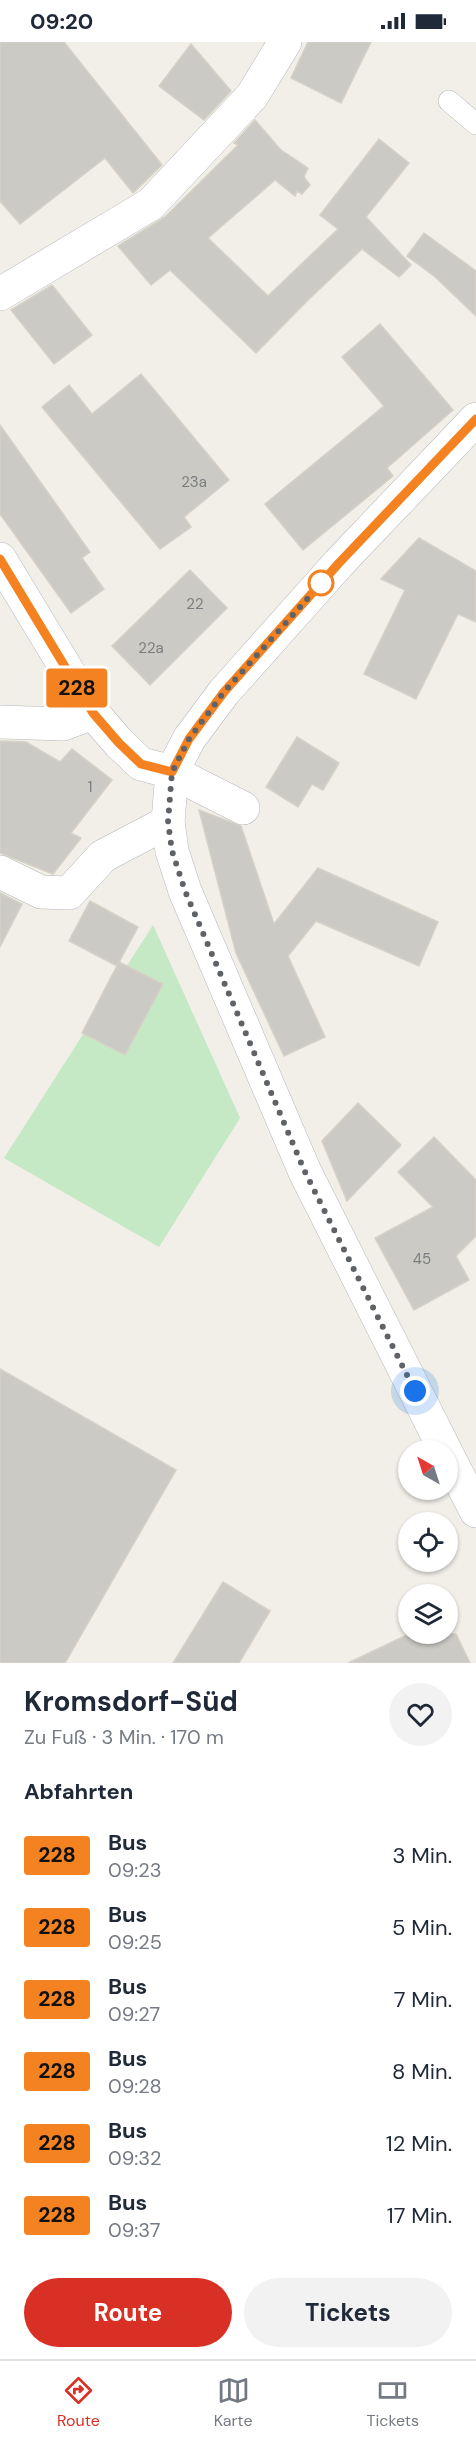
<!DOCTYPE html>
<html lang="de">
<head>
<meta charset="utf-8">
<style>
  :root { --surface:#fff; --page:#f2f2f3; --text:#1f2937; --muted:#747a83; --line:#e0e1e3; --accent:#d93025 }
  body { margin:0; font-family:"DM Sans",sans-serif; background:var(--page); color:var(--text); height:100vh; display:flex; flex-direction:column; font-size:22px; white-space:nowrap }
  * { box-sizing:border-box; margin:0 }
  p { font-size:20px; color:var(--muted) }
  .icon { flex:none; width:33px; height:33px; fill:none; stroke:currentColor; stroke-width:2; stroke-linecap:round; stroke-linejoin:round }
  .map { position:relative; height:1621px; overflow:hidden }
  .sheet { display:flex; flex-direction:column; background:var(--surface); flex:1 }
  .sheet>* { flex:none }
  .badge { padding:0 12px; border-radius:4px; font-size:21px; line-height:39px }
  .needle { width:39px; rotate:321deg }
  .tools { position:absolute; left:398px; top:1398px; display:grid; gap:12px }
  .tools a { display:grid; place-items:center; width:60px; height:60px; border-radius:50%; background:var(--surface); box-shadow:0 2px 4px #0004; font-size:30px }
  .you { position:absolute; width:30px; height:30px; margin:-15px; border:4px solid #fff; border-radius:50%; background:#1a73e8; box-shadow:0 0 0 9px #1a73e833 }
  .map>.badge { position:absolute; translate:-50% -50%; box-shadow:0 0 0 3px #fff }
  h2 { padding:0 24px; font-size:22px; line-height:54px }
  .round { display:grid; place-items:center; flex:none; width:63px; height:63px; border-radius:32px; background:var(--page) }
  .headline { display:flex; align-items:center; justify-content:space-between; height:102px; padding:0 24px }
  h1 { font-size:28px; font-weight:700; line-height:45px }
  .action { display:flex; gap:12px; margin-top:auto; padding:12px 24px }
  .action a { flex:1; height:69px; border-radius:36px; background:var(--accent); color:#fff; font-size:24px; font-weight:700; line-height:69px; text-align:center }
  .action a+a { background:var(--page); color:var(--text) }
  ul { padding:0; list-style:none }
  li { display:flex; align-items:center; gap:18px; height:72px; padding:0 24px }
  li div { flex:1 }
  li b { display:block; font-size:22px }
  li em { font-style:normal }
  li .badge { min-width:66px; font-weight:700; text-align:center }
  .status { display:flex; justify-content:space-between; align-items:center; height:42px; padding:0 30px; background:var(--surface); direction:ltr }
  .status svg { height:16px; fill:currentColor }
  .tabs { display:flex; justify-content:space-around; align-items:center; height:84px; border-top:2px solid var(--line); background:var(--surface); font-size:16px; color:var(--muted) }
  .tabs a { display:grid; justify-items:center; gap:3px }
  .tabs .selected { color:var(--accent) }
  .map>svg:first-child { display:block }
  .green { fill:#c5e8c5 }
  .building { fill:#cccac5; stroke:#d6d1c6; stroke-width:1.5 }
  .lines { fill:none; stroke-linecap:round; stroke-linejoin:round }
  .lane-casing { stroke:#b5b8bc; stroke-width:22 }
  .street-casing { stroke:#b5b8bc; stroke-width:34 }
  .secondary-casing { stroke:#b6babf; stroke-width:34 }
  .lane { stroke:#fff; stroke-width:21 }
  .street { stroke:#fff; stroke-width:33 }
  .secondary { stroke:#fff; stroke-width:33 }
  .line-casing { stroke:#fff; stroke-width:14 }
  .line { stroke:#f58220; stroke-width:9 }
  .walk { stroke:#5f6368; stroke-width:6; stroke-dasharray:0 10.8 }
  .stop-dot { fill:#fff; stroke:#f58220; stroke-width:3 }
  .labels { text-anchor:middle; stroke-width:4.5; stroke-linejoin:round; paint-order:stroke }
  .number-label { font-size:15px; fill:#7a7d7f }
</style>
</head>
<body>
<div class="status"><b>09:20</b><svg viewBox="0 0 49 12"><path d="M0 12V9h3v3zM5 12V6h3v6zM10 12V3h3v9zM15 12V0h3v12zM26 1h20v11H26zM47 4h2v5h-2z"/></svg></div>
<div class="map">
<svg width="476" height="1621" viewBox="0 0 476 1621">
  <rect width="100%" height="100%" fill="#f1efe8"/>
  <polygon class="green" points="153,883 240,1076 159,1205 4,1116"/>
  <g class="building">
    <polygon points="0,0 64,0 162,123 133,151 105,116 20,182 0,159"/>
    <polygon points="308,0 371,0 341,61 291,36"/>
    <polygon points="191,2 231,49 204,78 159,44"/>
    <polygon points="255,78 281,108 308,126 304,135 310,143 302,152 297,149 295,154 275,138 208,196 268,254 338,187 320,173 379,97 409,121 366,175 411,223 399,235 362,207 307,259 256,311 170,228 151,243 118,204 165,175 238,103 234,101"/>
    <polygon points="424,191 476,229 476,274 434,234 407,214"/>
    <polygon points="52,243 92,293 54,322 11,268"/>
    <polygon points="380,282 453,368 387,426 393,434 303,508 265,462 384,364 342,315"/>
    <polygon points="141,332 229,438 184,475 191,485 160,507 42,365 69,343 92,372"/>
    <polygon points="0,383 90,510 82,516 104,547 71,571 0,472"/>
    <polygon points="419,496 476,529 476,580 458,572 416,657 364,632 405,548 381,537"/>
    <polygon points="190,528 227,566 150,643 112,604"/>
    <polygon points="297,695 339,721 323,748 312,742 298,765 266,745"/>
    <polygon points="0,699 26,700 60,720 72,707 112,738 71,791 81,796 53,832 0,811"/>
    <polygon points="199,768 241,784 274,882 318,826 438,880 419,924 316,879 288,914 325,995 284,1014 236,911"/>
    <polygon points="0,851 22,862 0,905"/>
    <polygon points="90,859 138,885 117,924 69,899"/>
    <polygon points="119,920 163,942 125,1013 82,991"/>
    <polygon points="358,1061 401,1103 347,1159 322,1099"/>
    <polygon points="434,1095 476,1138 476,1194 456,1214 469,1238 414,1268 375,1196 433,1165 398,1130"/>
    <polygon points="0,1327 176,1428 65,1621 0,1621"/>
    <polygon points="223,1540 270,1569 239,1621 173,1621"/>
    <polygon points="409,1592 456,1592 470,1621 348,1621"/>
  </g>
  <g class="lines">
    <defs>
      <polyline id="lane" points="449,59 476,82"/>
      <g id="street">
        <polyline points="0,252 151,162 252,54 285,0"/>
        <polyline points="0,680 63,682 93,671"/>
        <polyline points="172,730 243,766"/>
        <polyline points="0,830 41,850 69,851 103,814 168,780"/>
      </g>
      <g id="secondary">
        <polyline points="0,517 93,671 119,701 141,722 172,730"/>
        <polyline points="445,1408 305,1130 185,849 172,809 168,780 172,730 189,697 224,650 339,521 476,377"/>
        <polyline points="447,1412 476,1469"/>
      </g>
    </defs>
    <use href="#lane" class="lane-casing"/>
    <use href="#street" class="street-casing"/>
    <use href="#secondary" class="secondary-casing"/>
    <use href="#lane" class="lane"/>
    <use href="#street" class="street"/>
    <use href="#secondary" class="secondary"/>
  </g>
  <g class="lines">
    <defs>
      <polyline id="line" points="0,517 93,671 119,701 141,722 172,730 189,697 224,650 339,521 476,377"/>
    </defs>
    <use href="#line" class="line-casing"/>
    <use href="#line" class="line"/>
    <polyline class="walk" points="321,541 325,537 224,650 189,697 172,730 168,780 172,809 185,849 305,1130 415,1349"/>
  </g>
  <circle class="stop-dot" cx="321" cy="541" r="12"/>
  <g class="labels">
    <g class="number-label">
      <text x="194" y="445">23a</text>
      <text x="195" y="567">22</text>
      <text x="151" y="611">22a</text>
      <text x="90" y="750">1</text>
      <text x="422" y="1222">45</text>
    </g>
  </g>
</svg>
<div class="tools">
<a><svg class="needle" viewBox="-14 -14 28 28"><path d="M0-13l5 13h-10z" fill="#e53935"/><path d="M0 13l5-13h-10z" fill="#747a83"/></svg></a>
<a><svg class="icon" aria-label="locate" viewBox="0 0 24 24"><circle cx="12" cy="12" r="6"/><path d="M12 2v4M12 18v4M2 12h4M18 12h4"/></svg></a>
<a><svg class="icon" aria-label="layers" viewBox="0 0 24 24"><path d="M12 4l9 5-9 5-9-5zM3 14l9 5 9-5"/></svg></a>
</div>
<div class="you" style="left:415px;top:1349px"></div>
<b class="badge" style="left:77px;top:646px;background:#f58220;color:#111">228</b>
</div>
<section class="sheet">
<div class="headline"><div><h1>Kromsdorf-Süd</h1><p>Zu Fuß · 3 Min. · 170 m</p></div><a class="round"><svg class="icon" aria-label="heart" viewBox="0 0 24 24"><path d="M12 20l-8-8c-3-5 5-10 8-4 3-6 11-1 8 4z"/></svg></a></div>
<h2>Abfahrten</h2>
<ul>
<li><span class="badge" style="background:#f58220;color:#111">228</span><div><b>Bus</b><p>09:23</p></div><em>3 Min.</em></li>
<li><span class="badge" style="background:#f58220;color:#111">228</span><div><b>Bus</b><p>09:25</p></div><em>5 Min.</em></li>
<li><span class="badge" style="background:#f58220;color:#111">228</span><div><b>Bus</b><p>09:27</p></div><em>7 Min.</em></li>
<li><span class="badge" style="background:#f58220;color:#111">228</span><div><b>Bus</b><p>09:28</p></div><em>8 Min.</em></li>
<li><span class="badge" style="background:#f58220;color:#111">228</span><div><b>Bus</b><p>09:32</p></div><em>12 Min.</em></li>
<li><span class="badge" style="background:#f58220;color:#111">228</span><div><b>Bus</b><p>09:37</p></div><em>17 Min.</em></li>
</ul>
<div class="action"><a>Route</a><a>Tickets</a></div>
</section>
<nav class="tabs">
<a class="selected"><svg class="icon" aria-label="directions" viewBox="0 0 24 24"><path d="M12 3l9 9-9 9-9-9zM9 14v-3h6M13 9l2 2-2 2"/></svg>Route</a>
<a><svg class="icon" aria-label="map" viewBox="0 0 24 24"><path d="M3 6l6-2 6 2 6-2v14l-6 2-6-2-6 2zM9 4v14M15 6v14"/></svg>Karte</a>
<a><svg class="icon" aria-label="tickets" viewBox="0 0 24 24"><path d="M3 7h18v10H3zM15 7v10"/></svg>Tickets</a>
</nav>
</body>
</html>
